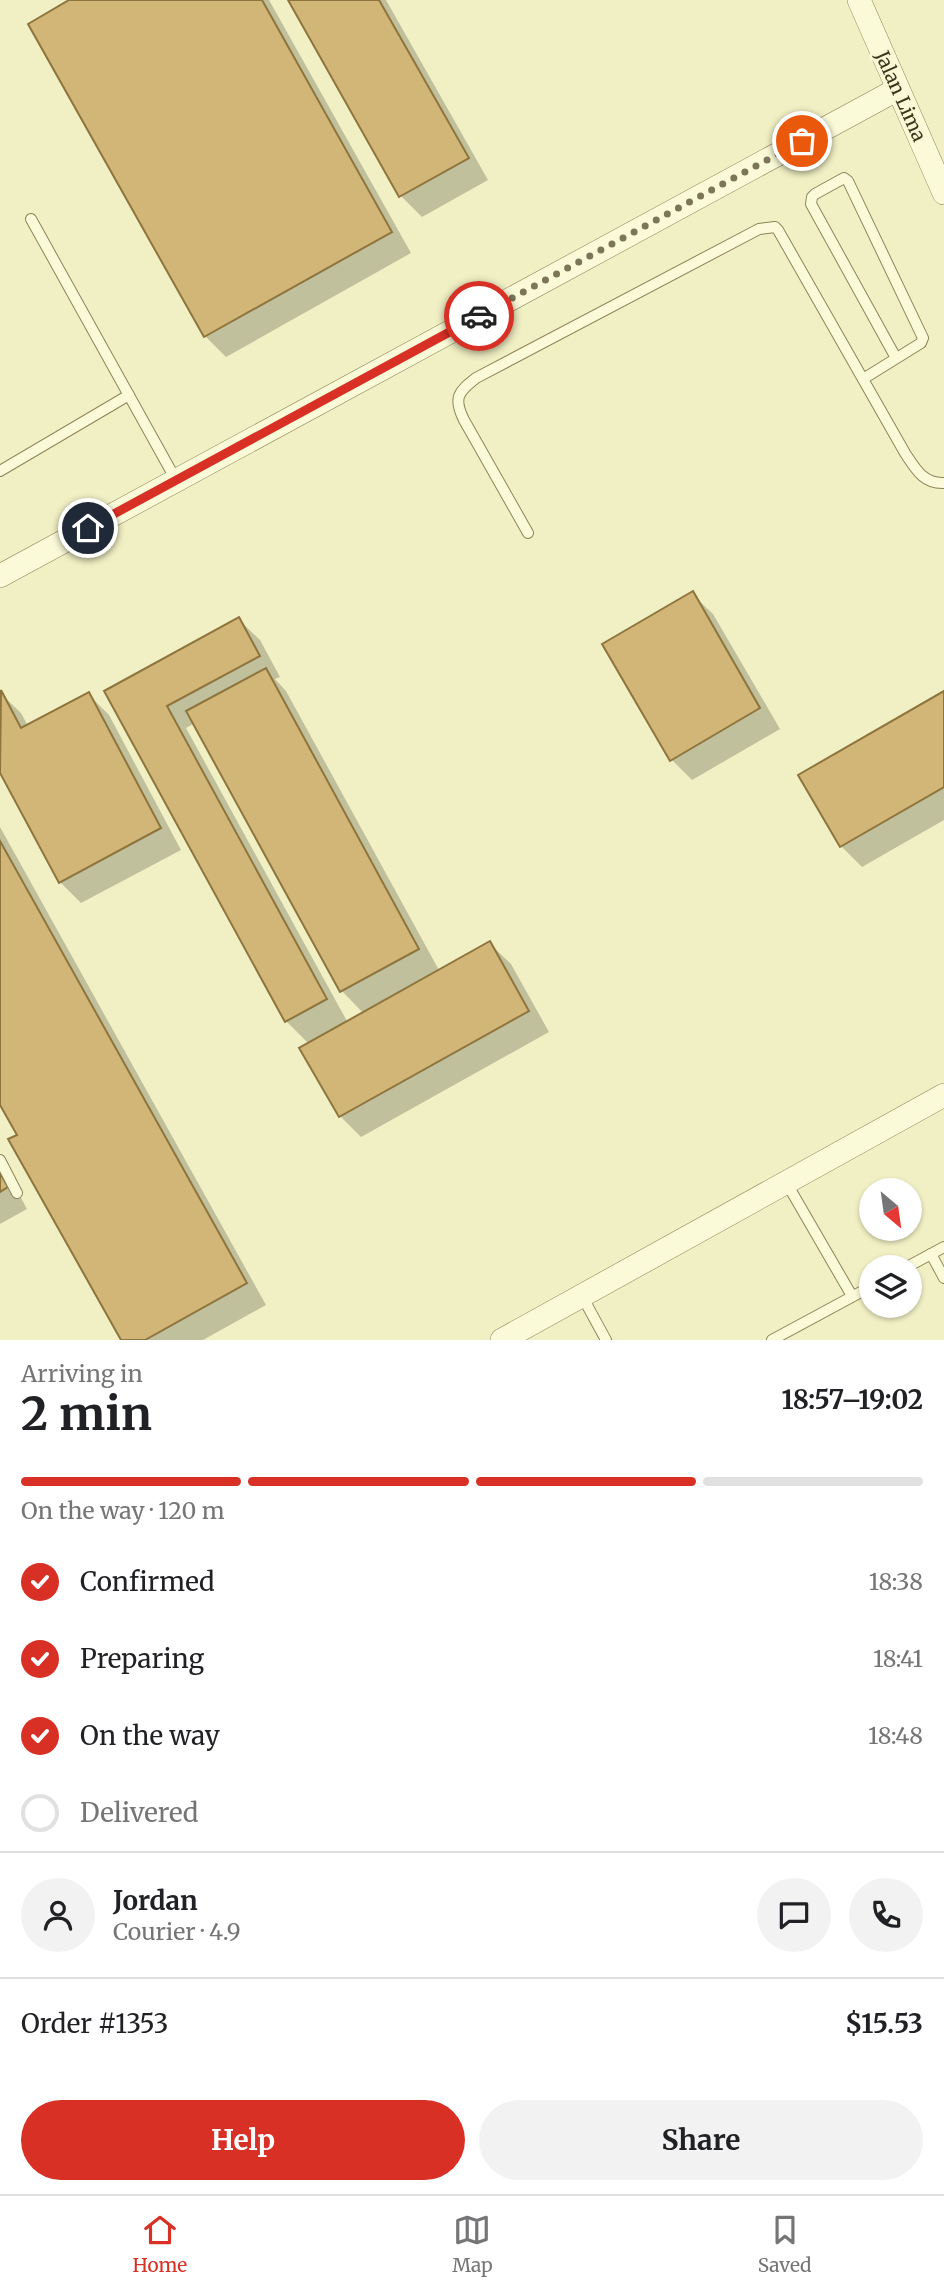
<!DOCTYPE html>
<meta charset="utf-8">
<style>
body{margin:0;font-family:Merriweather,serif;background:#f2f2f2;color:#202124;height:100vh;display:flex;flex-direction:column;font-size:26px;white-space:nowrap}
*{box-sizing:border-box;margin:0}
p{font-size:23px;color:#757577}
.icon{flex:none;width:38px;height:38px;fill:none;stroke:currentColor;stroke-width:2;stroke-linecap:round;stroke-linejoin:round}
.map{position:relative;height:1340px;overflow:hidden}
.sheet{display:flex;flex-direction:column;background:#fff;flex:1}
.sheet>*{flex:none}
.needle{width:46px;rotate:151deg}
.buttons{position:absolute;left:859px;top:1178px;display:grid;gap:14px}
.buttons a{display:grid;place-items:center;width:63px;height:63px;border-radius:50%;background:#fff;box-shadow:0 2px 5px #0004;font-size:35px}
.pin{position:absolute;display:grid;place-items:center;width:60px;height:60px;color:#fff;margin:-30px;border:4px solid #fff;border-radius:50%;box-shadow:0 2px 7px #0007}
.courier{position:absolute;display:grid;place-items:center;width:70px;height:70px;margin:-35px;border:5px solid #d93025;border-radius:50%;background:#fff;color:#222;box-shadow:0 2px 9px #0007}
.headline em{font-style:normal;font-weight:700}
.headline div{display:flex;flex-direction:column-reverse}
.headline{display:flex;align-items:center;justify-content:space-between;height:119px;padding:0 21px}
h1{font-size:46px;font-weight:700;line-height:52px}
.bar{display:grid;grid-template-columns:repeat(4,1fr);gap:10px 7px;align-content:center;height:84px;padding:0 21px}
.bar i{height:9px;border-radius:5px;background:#e0e0e0}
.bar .on{background:#d93025}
.bar p{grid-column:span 4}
.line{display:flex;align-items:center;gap:18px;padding:0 21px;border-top:2px solid #e0e0e0}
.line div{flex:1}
.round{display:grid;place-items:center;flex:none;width:74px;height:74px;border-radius:37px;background:#f2f2f2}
ol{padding:0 21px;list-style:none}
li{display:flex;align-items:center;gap:21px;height:77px}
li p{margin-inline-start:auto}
li .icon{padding:7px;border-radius:50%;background:#d93025;color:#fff;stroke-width:4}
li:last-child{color:#757577}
li i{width:38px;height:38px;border:4px solid #e0e0e0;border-radius:50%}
.action{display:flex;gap:14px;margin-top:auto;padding:14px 21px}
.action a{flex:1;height:80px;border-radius:42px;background:#d93025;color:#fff;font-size:28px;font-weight:700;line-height:80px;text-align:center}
.action a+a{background:#f2f2f2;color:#202124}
.tab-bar{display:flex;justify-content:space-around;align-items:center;height:98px;border-top:2px solid #e0e0e0;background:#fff;font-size:19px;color:#757577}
.tab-bar a{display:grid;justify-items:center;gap:4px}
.tab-bar .on{color:#d93025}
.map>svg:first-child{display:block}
.shadow{fill:#0003;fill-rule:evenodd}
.building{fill:#d2b677;stroke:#8e743d;stroke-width:2}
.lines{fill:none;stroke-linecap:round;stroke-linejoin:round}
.service-casing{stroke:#8d8459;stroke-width:12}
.minor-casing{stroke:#8d8459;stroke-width:24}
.service{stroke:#fbfad8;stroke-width:10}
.minor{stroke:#fbfad8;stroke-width:23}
.done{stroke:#7b7658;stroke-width:7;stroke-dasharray:0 12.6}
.route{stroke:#d93025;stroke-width:9}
.labels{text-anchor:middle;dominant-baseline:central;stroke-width:6;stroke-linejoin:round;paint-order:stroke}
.street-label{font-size:19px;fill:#3c351e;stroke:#f8f8d4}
</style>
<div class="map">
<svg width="944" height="1340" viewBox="0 0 944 1340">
<rect width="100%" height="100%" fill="#f1f0c4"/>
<!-- shadow -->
<g class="shadow">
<polygon points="73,0 269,0 411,253 226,357 205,336"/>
<polygon points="290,0 386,0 488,180 422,217 401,196"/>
<polygon points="692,594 713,614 780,729 692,780 671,759"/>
<path d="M239 620 260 640 280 677 275 679 286 691 440 972 490 944 511 964 549 1032 361 1137 340 1116 309 1044 286 1021 107 692ZM195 723 342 991 364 1014 348 1023 186 728Z"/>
<polygon points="0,693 21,713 28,726 88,694 109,715 181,850 81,903 60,882 0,770"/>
<polygon points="944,693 944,820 862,867 841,846"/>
<polygon points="0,827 266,1305 203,1340 123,1340 11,1140 19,1136 0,1102"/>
<polygon points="0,1159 27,1209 0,1224"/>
</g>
<!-- building -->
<g class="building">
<polygon points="69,0 262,0 392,232 204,337 28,24"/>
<polygon points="288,0 379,0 469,158 399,197"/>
<polygon points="693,591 760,708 670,761 602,644"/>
<polygon points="239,617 260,656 167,706 327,999 285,1022 104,691"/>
<polygon points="266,668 419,949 340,992 186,711"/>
<polygon points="1,690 21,728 89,692 161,828 59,883 0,773"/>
<polygon points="944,691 944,787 840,847 798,775"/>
<polygon points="0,841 247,1283 145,1340 121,1340 8,1139 17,1135 0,1105"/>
<polygon points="490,941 529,1011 339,1117 299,1048"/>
<polygon points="0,1173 8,1187 0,1192"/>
</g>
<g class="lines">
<!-- service casing -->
<g class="service-casing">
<g id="service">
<polyline points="31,219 176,480"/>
<polyline points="863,379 921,343 923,338 848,181 844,178 815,194 812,197 811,204 896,358"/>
<polyline points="0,471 129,395"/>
<path d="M528 533 464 420C453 398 458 392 476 378L759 229 775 227 778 230 905 453C915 468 923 484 944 483"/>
<polyline points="0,1160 17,1193"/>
<polyline points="786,1182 852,1296"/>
<polyline points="931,1254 944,1278"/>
<polyline points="907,1267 944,1247"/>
<polyline points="582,1296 606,1340"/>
<polyline points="772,1340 872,1286"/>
</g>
</g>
<!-- minor casing -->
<g class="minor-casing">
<g id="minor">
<polyline points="859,0 944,193"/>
<polyline points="0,576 898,89"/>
<polyline points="502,1340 944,1095"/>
</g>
</g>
<!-- service -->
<use href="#service" class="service"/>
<!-- minor -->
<use href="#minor" class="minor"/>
</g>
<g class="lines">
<!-- done -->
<polyline class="done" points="479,316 802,141"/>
<!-- route -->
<polyline class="route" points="88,528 479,316"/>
</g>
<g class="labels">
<!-- street labels -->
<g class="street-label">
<text transform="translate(901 96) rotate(66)">Jalan Lima</text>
</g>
</g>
</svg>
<div class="buttons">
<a><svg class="needle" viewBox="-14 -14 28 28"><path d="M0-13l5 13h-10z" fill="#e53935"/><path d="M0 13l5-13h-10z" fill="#757577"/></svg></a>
<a><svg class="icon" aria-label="layers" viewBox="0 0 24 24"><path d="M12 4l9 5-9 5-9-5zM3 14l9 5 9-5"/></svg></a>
</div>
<div class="pin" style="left:802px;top:141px;background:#ea580c"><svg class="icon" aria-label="bag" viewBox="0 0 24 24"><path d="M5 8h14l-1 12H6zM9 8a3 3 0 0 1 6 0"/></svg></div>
<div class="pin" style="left:88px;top:528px;background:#1f2937"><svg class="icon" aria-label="home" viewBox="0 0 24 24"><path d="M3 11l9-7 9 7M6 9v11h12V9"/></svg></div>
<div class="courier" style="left:479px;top:316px"><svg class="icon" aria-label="car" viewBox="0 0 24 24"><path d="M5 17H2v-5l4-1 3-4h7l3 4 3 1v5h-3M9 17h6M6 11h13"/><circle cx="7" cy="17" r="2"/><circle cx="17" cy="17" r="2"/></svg></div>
</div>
<section class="sheet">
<div class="headline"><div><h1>2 min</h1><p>Arriving in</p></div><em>18:57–19:02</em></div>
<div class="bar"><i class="on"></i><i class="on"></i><i class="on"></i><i></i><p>On the way · 120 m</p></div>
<ol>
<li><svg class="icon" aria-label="check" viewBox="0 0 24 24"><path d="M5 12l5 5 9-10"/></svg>Confirmed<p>18:38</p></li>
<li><svg class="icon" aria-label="check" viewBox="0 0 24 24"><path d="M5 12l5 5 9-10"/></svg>Preparing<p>18:41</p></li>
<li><svg class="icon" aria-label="check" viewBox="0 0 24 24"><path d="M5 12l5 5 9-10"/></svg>On the way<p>18:48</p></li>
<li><i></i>Delivered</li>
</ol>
<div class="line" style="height:126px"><a class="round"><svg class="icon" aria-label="person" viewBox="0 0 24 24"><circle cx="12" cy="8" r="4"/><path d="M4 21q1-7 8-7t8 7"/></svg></a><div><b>Jordan</b><p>Courier · 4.9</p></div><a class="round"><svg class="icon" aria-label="chat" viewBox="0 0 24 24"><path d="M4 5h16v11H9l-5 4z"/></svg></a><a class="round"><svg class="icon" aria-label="phone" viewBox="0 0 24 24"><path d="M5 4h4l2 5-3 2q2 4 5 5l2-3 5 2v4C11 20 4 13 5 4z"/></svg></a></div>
<div class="line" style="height:91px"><div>Order #1353</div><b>$15.53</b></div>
<div class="action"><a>Help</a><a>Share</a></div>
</section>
<nav class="tab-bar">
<a class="on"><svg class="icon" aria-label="home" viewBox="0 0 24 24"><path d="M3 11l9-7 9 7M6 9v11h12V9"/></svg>Home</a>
<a><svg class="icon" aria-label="map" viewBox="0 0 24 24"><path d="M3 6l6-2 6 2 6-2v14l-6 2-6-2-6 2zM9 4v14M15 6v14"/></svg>Map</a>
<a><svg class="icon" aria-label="saved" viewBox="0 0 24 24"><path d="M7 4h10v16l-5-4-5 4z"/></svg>Saved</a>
</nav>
